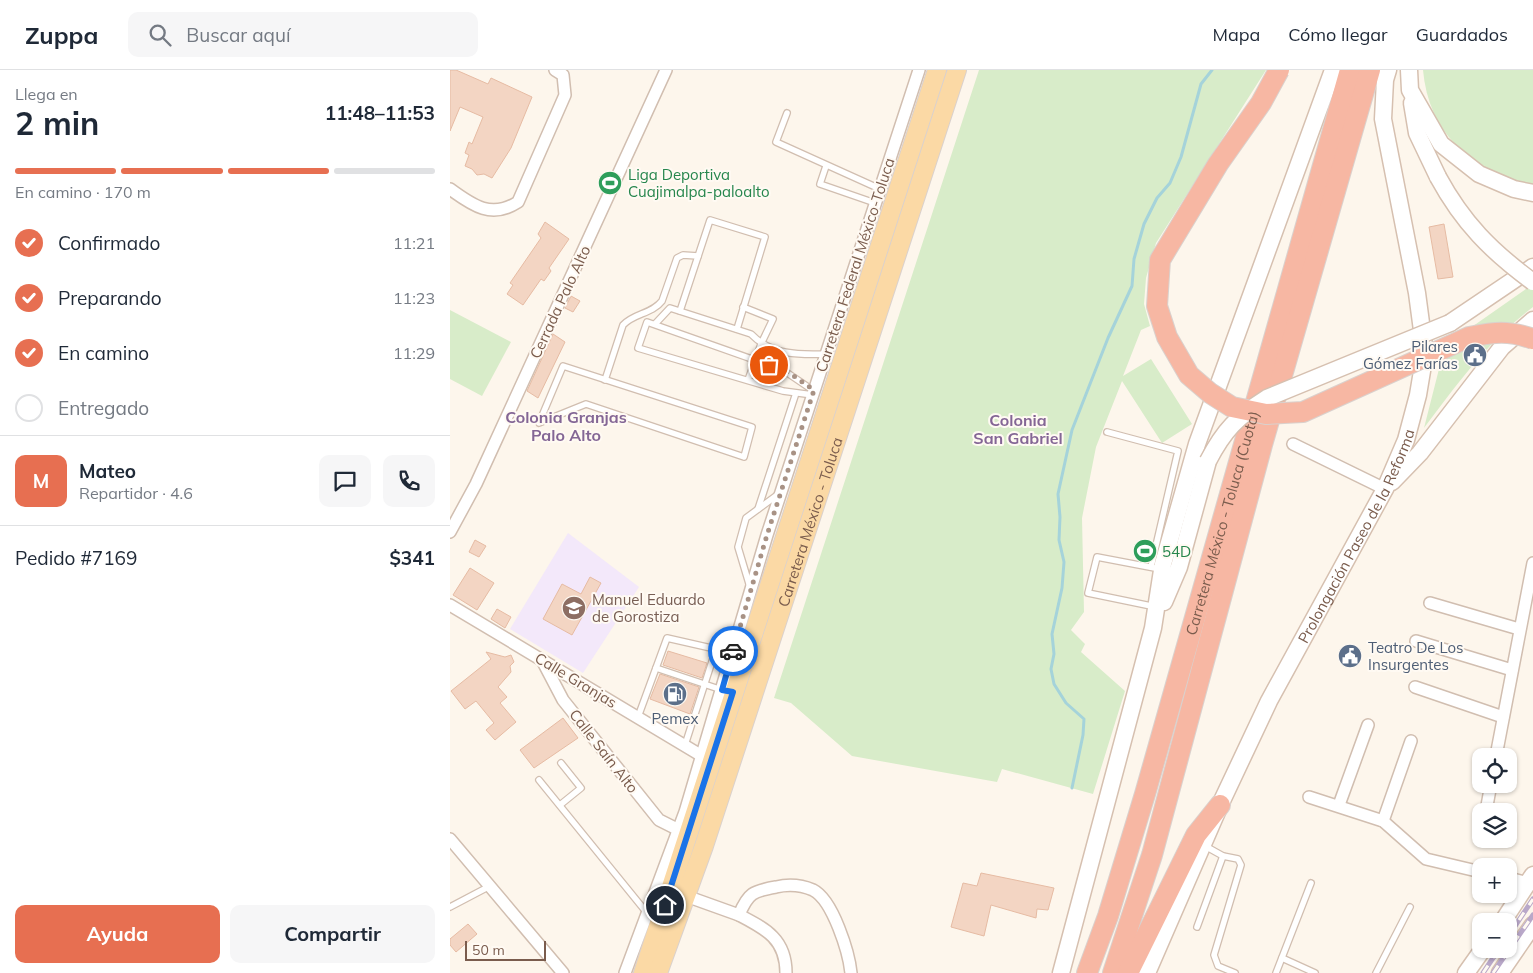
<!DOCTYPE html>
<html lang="es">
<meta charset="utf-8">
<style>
body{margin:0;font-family:Mulish,sans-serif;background:#f6f6f7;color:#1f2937;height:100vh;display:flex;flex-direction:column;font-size:19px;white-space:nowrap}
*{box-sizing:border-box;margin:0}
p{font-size:16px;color:#747a83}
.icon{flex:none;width:28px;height:28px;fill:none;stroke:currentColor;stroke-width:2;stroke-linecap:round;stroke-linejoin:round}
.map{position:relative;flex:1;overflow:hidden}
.drawer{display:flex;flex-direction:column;background:#fff;width:450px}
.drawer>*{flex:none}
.buttons{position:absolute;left:1022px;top:678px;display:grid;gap:10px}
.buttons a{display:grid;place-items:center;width:45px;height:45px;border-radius:10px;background:#fff;box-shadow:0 1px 4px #0004;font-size:25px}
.scale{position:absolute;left:15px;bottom:12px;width:81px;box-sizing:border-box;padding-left:5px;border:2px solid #7a5c4d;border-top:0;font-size:14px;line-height:18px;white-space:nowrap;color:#7a5c4d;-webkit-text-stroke:4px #fffaf3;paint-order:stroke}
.pin{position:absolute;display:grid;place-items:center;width:42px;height:42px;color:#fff;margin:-21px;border:2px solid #fff;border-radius:50%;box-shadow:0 1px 5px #0007}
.courier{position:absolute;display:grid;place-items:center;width:50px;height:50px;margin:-25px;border:4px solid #1a73e8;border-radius:50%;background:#fff;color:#222;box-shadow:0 1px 6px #0007}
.head em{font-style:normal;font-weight:700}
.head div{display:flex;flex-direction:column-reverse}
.head{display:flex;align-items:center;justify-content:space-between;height:85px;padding:0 15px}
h1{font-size:32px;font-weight:700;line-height:38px}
.bar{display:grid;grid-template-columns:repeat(4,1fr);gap:8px 5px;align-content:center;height:60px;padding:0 15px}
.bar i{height:6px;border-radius:4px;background:#e0e1e3}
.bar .active{background:#e76f51}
.bar p{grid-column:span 4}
.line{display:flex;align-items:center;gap:12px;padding:0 15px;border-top:1px solid #e0e1e3}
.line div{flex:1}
.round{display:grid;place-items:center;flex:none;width:52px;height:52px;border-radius:10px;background:#f6f6f7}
ol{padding:0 15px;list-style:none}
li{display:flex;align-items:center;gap:15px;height:55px}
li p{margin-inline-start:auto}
li .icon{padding:5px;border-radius:50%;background:#e76f51;color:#fff;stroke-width:4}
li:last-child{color:#747a83}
li i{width:28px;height:28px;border:2px solid #e0e1e3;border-radius:50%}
.primary-button{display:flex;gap:10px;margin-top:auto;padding:10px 15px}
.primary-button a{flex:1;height:58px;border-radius:10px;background:#e76f51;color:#fff;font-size:20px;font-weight:700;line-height:58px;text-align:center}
.primary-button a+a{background:#f6f6f7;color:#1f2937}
header{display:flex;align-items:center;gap:30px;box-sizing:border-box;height:70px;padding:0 25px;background:#fff;border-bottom:1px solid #e0e1e3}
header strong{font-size:24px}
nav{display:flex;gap:28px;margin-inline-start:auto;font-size:18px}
.search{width:350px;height:45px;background:#f6f6f7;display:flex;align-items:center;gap:12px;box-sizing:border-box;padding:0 18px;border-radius:10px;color:#747a83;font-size:19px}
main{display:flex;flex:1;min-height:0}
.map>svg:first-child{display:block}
.education{fill:#f3e8fa}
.green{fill:#d8ecc9}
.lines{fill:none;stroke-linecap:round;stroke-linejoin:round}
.stream{stroke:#a5d3da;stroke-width:3}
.building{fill:#f3d5c3;stroke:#e6bba3}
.lane-casing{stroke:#d1beb0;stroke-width:8}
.street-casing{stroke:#d1beb0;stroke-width:14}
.secondary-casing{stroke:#d6c0b0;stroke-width:19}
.primary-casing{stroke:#dad1cd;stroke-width:20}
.highway-casing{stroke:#dad1cd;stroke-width:22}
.lane{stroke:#fff;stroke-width:5.5}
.street{stroke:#fff;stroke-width:11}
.secondary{stroke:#fff;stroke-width:16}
.primary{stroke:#fbd9a5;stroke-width:18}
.highway{stroke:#f7b7a3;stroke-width:20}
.rail-casing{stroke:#b9a8c9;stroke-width:5}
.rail{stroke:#fffaf3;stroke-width:3;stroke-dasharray:9;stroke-linecap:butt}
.secondary-bridge-casing{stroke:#d6c0b0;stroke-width:19;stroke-linecap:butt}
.highway-bridge-casing{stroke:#dad1cd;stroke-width:22;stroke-linecap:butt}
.secondary-bridge{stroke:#fff;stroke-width:16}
.highway-bridge{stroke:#f7b7a3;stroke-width:20}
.done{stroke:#a89285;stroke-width:5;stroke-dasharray:0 9}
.route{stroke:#1a73e8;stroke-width:6}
.labels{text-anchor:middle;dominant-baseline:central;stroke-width:4;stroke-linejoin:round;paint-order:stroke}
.leisure-label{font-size:15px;fill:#27864d;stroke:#fffaf3;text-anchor:start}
.street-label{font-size:15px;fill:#7a5c4d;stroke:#fffaf3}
.service-label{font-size:15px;fill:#4e5e75;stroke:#fffaf3;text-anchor:end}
.education-label{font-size:15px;fill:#785e54;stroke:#fffaf3;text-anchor:start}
.neighbourhood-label{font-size:16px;font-weight:bold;fill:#846695;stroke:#fffaf3}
</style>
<header>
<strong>Zuppa</strong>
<div class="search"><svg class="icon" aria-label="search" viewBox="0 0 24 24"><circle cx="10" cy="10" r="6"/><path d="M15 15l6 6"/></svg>Buscar aquí</div>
<nav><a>Mapa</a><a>Cómo llegar</a><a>Guardados</a></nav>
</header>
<main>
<section class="drawer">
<div class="head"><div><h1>2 min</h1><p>Llega en</p></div><em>11:48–11:53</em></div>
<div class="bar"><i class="active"></i><i class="active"></i><i class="active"></i><i></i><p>En camino · 170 m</p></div>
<ol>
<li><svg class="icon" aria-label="check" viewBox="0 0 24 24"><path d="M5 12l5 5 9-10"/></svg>Confirmado<p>11:21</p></li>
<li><svg class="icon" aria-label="check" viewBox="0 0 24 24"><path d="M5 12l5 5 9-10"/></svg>Preparando<p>11:23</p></li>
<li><svg class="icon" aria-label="check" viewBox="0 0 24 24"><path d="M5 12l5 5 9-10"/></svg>En camino<p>11:29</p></li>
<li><i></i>Entregado</li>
</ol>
<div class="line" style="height:90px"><b class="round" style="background:#e76f51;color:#fff">M</b><div><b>Mateo</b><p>Repartidor · 4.6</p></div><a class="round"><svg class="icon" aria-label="chat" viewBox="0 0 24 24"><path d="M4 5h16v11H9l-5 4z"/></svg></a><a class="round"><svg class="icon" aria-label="phone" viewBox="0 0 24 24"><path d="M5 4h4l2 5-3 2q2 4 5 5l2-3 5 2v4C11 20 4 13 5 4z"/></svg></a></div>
<div class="line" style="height:65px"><div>Pedido #7169</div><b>$341</b></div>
<div class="primary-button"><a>Ayuda</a><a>Compartir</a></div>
</section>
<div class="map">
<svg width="1083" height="903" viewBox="0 0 1083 903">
<rect width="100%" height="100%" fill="#fdf6ec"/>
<!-- education -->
<polygon class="education" points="118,463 189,517 133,603 60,559"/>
<!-- green -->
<g class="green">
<polygon points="529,0 816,0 706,173 696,208 694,234 700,256 691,260 673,306 701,289 742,354 712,373 672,311 646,377 632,448 634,542 621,560 635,574 631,582 675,621 643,724 552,699 547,712 402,686 341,633 324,628"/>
<path d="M973 0H1083V116C1022 99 979 66 973 0Z"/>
<path d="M1083 214V237C1039 270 1007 314 974 358L989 299 1016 261Z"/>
<polygon points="0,240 61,272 32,326 0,309"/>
</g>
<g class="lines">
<!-- stream -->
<polyline class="stream" points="622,718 633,665 634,649 616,633 604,614 601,599 604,584 602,564 612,518 614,492 609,470 610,447 608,424 622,360 658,268 682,216 684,189 694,154 707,128 720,113 731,87 751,14 762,0"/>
</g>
<!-- building -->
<g class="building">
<polygon points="0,0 6,0 38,14 41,8 82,27 61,78 42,108 34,104 27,105 22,99 15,96 19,85 15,83 19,72 22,74 33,47 10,37 0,61"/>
<polygon points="95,152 119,169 99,198 101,201 94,211 91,209 73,235 57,224 63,215 60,213 91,168 88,164"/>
<polygon points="994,154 1003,207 988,209 979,157"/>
<polygon points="121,226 130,231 123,242 115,238"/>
<polygon points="103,264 115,272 88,328 77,321"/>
<polygon points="1030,277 1035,281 1022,296 1015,290 1026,278"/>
<polygon points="25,470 36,476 29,487 19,482"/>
<polygon points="20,498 44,513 27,540 3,525"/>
<polygon points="140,507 151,513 122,565 93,549 112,514 131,524"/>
<polygon points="47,539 61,547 55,558 41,549"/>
<polygon points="218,581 257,593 252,608 213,595"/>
<polygon points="36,582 55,587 61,585 64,592 60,596 61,602 48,617 57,627 50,633 66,652 45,670 36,660 44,653 26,631 15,639 1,621 41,589"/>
<polygon points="210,604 249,617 240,644 200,629"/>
<polygon points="113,648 128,668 84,698 70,680"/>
<polygon points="531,803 604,818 598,840 587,839 586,848 541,835 534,866 501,857 513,813 527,816"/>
<polygon points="18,854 27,864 6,882 0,875 0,869"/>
</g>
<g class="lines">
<!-- lane casing -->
<g class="lane-casing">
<g id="lane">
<polyline points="337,43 326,72 430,119"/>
<polyline points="376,96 370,114 425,133"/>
<polyline points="293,237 323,249 311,274 298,310"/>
<polyline points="230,241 260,150 315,167 287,259"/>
<path d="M205 254 220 238 301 264C321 285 349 285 376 284"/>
<polygon points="113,296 302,357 294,387 136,334 89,353"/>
<path d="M155 310 173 255C184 243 202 244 212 231L227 188 233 185 248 186"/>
<polyline points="363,325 333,321 188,278 197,252 333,300 364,321"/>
<polyline points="657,362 728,381 701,497"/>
<polyline points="308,439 346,323"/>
<polyline points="300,517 288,477 296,448 330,423"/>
<polyline points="706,537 638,523 647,487 710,499"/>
<polyline points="206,598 272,620"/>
<polyline points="188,647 217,568 283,583"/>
<polyline points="235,675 266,579"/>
<polyline points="89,710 197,843"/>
<polyline points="110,735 131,718 111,693"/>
<polyline points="755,776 773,786 788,789 791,795 764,885 768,896 785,903"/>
<polyline points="0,837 40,816"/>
<polyline points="747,857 773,786"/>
<polyline points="832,888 865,903"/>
<polyline points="826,903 861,813"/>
<polyline points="926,903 960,837"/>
</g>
</g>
<!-- street casing -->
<g class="street-casing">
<g id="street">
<path d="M0 119C23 136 42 149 68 132L115 25 113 5 105 0"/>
<polyline points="843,374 935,419"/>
<polyline points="0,462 26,414 216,0"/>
<polyline points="980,533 1069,559"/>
<polyline points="0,535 252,686"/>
<polyline points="966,571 1062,600"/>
<polyline points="92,590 113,630 209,750 229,760"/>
<polyline points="965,617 1053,647"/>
<polyline points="1046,686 1083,493"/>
<polyline points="859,727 933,751 976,789 1031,802"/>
<polyline points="889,735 918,655"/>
<polyline points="1036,741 1041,714"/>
<polyline points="933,751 961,671"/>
<polyline points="0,769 113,903"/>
<polyline points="1059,808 1078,813"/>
<polyline points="236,826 289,845"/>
<polyline points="175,903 235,742 317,465 469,0"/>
<path d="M336 903C336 869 316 859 289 845 298 823 303 821 326 817 339 814 351 815 363 820 383 830 399 883 401 903"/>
</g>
</g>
<!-- secondary casing -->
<g class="secondary-casing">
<g id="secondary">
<polyline points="959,0 960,20 991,74 1029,104 1064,119 1083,123"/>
<polyline points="962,33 967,63 988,107"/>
<polyline points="1000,253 1083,197"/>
<polyline points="942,412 970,383 1052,277 1083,250"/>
<polyline points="714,532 729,497 758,391"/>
<polyline points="1053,851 1083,805"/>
<polyline points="611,903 703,558 713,494 747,374 883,0"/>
<path id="s1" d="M697 903 770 735 819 631 935 419 956 370 968 325 975 283 967 223 933 49 935 10 938 0"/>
<polyline points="1016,903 1033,879"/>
<polyline points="1050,903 1083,855"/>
</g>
</g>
<!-- primary casing -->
<g class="primary-casing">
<g id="primary">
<polyline points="193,903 487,0"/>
<path id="s2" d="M208 903 254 776 507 0"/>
</g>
</g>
<!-- highway casing -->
<g class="highway-casing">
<g id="highway">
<path id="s3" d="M637 903 658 846 695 724 900 0"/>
<polyline points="663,903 702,785 812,375 920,0"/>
<polyline points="678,903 746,765 770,735"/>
</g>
</g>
<!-- lane -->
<use href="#lane" class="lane"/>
<!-- street -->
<use href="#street" class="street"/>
<!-- secondary -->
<use href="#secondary" class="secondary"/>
<!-- primary -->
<use href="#primary" class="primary"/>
<!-- highway -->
<use href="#highway" class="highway"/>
<!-- rail casing -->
<g class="rail-casing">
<g id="rail">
<polyline points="1059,865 1083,829"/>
<polyline points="1033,903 1049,879"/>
<polyline points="1043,903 1083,845"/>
</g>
</g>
<!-- rail -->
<use href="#rail" class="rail"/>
<!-- secondary-bridge casing -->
<g class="secondary-bridge-casing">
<g id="secondary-bridge">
<path d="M988 107C1013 153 1041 181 1083 212"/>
<path d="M758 391C774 360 787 347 817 328L1000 253"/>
</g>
</g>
<!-- highway-bridge casing -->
<g class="highway-bridge-casing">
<path id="highway-bridge" d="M829 0 811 33 768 94 710 190 707 236 717 267 739 305 760 323 782 337 816 344 853 342 1019 267C1045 262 1058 260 1083 269"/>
</g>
<!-- secondary-bridge -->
<use href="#secondary-bridge" class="secondary-bridge"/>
<!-- highway-bridge -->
<use href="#highway-bridge" class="highway-bridge"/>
</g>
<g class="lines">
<!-- done -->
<polyline class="done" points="283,581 317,465 364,320 338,302 319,295"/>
<!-- route -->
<polyline class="route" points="215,835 283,622 272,620 283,581"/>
</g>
<!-- icons -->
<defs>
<g id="stadium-disc" transform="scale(1.25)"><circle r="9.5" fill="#2e9e5b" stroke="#fffaf3"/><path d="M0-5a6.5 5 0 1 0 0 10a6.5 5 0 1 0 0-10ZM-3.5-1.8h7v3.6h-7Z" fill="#fff"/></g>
<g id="civic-disc" transform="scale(1.25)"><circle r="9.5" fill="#5c6f8a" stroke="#fffaf3"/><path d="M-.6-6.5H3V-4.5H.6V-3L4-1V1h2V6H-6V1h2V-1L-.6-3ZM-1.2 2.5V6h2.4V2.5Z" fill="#fff"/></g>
<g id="school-disc" transform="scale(1.25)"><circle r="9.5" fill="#8d6e63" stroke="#fffaf3"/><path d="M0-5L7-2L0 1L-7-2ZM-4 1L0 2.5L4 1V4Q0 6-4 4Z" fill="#fff"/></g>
<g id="fuel-disc" transform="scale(1.25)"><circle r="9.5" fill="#5c6f8a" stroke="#fffaf3"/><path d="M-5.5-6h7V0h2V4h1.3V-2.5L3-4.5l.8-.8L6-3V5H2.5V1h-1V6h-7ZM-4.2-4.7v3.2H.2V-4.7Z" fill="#fff"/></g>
</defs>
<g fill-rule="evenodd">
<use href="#stadium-disc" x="160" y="113"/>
<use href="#civic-disc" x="1025" y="285"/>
<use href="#stadium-disc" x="695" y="481"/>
<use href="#school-disc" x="124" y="538"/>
<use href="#civic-disc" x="900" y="586"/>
<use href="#fuel-disc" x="225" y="624"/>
</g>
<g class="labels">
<!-- leisure labels -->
<g class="leisure-label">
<text x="178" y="104">Liga Deportiva<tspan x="178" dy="17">Cuajimalpa-paloalto</tspan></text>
<text x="712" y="481">54D</text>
</g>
<!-- street labels -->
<g class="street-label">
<text transform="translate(405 195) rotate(-72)">Carretera Federal México-Toluca</text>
<text transform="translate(110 232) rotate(-65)">Cerrada Palo Alto</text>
<text stroke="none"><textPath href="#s2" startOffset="476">Carretera México - Toluca</textPath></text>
<text stroke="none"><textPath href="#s3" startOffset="470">Carretera México - Toluca (Cuota)</textPath></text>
<text stroke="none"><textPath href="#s1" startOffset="485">Prolongación Paseo de la Reforma</textPath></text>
<text transform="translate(126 610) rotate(31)">Calle Granjas</text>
<text transform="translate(154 681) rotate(52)">Calle Saín Alto</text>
</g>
<!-- service labels -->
<g class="service-label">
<text x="1008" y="276">Pilares<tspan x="1008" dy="17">Gómez Farías</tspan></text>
<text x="918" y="577" text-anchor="start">Teatro De Los<tspan x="918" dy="17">Insurgentes</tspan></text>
<text x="225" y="648" text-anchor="middle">Pemex</text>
</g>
<!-- education labels -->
<g class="education-label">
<text x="142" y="529">Manuel Eduardo<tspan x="142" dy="17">de Gorostiza</tspan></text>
</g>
<!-- neighbourhood labels -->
<g class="neighbourhood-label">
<text x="116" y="347">Colonia Granjas<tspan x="116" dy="18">Palo Alto</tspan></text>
<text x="568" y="350">Colonia<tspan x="568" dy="18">San Gabriel</tspan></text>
</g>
</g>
</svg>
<div class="buttons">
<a><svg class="icon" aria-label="locate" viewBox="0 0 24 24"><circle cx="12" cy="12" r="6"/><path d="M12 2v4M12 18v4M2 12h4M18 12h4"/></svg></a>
<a><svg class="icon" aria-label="layers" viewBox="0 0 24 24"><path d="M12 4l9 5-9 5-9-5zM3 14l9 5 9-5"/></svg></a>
<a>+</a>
<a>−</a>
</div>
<div class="scale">50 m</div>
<div class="pin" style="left:319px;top:295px;background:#ea580c"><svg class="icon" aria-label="bag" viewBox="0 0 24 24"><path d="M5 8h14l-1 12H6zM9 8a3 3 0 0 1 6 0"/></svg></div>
<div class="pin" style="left:215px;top:835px;background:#1f2937"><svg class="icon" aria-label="home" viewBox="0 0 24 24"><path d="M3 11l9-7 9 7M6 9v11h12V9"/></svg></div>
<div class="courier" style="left:283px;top:581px"><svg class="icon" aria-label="car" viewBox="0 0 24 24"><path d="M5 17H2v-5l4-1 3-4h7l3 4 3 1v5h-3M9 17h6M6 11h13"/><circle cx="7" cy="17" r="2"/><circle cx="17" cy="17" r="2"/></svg></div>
</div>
</main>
